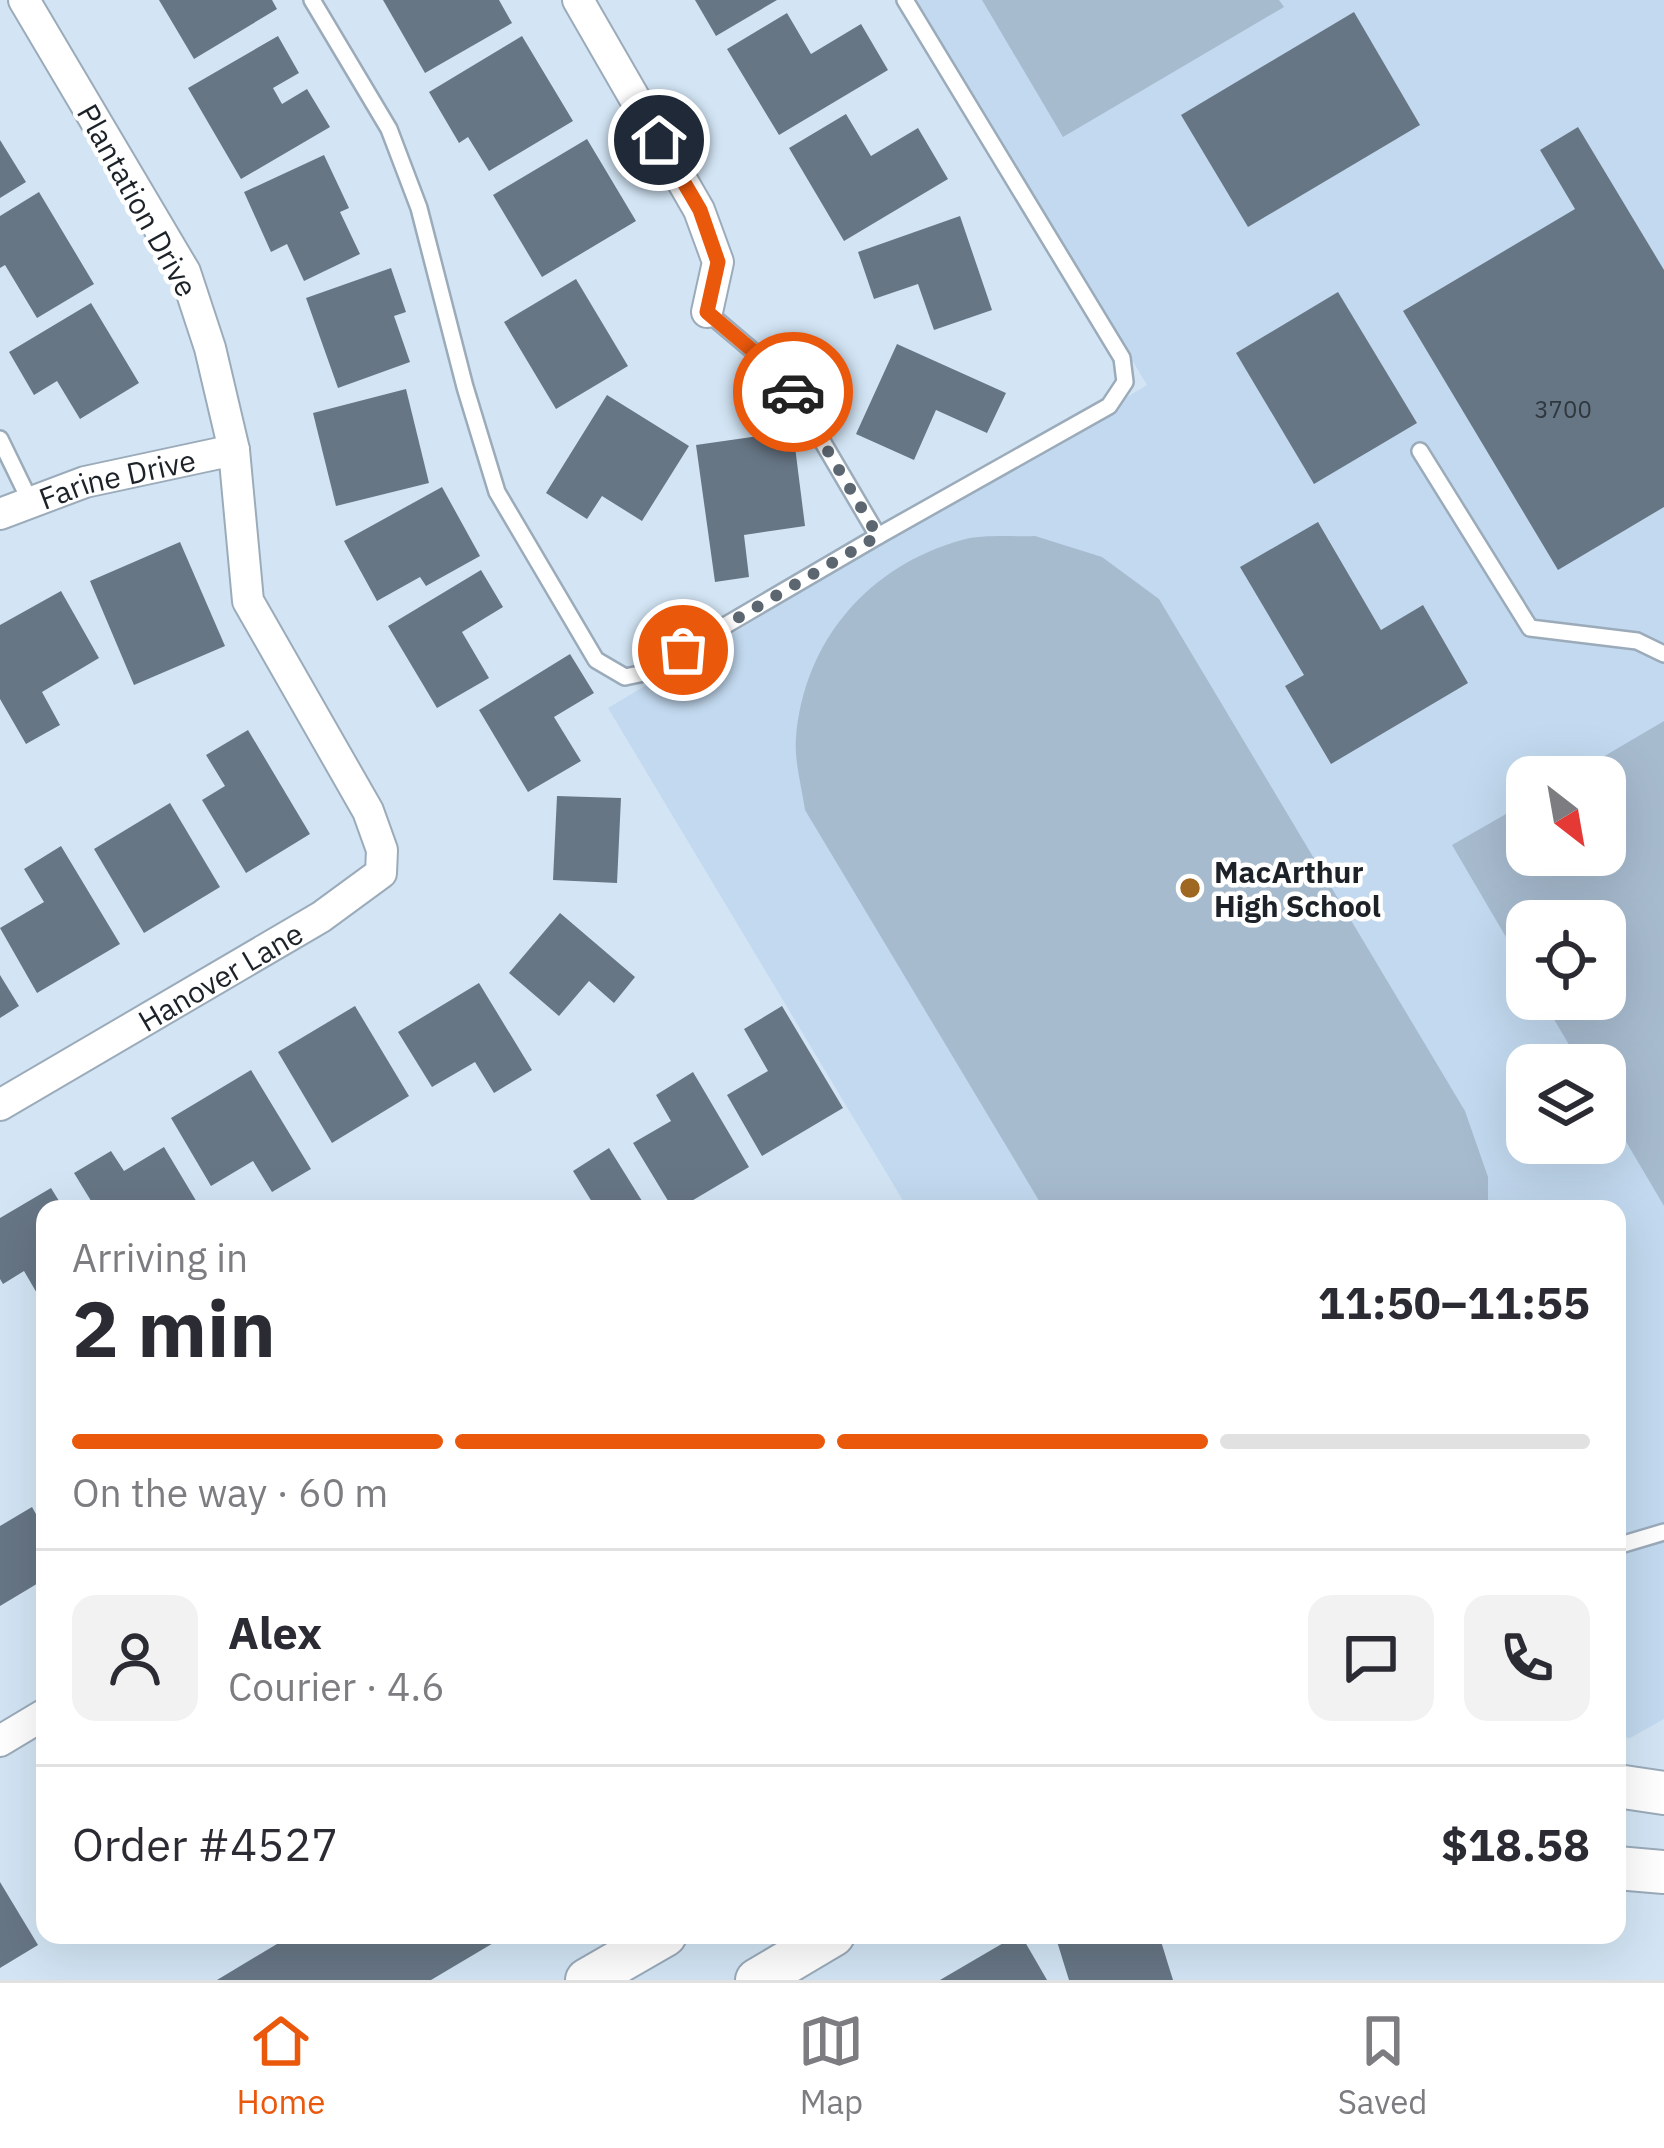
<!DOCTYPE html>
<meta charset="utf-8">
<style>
body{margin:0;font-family:"IBM Plex Sans",sans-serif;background:#f2f2f3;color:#2b2b33;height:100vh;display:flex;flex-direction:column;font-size:45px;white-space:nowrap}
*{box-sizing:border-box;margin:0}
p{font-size:39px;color:#7c7c81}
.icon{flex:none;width:66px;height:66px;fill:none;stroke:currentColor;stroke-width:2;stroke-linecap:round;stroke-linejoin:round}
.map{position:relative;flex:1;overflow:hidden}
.details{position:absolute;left:36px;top:1200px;width:1590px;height:744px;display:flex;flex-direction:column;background:#fff;border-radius:24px;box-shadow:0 12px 48px #0002}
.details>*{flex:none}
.needle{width:78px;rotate:149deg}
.fabs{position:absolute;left:1506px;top:756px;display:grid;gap:24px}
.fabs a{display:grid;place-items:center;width:120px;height:120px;border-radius:24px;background:#fff;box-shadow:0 12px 48px #0002;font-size:60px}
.pin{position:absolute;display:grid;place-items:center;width:102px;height:102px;color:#fff;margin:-51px;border:6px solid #fff;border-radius:50%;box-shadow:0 3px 12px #0007}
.courier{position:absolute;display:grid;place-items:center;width:120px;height:120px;margin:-60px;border:9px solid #ea580c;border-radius:50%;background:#fff;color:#222;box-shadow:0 3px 15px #0007}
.headline em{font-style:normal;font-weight:800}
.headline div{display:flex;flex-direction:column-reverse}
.headline{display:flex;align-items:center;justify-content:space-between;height:204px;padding:0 36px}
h1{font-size:78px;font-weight:800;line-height:90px}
.bar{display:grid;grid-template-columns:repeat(4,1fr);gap:18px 12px;align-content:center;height:144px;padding:0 36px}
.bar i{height:15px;border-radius:9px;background:#e1e1e2}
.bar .selected{background:#ea580c}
.bar p{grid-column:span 4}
.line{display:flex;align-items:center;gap:30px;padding:0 36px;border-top:3px solid #e1e1e2}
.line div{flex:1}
.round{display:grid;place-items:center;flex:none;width:126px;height:126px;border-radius:24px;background:#f2f2f3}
.tab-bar{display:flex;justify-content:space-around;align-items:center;height:168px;border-top:3px solid #e1e1e2;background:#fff;font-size:33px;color:#7c7c81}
.tab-bar a{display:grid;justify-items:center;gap:6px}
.tab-bar .selected{color:#ea580c}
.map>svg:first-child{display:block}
.built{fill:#c2d9ef;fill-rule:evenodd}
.green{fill:#a7bbcf}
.building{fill:#677685}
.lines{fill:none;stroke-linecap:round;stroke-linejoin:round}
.service-casing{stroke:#9babba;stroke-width:20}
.minor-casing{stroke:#9babba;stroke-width:34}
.secondary-casing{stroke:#9babba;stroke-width:46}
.service{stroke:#fff;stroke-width:15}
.minor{stroke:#fff;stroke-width:30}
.secondary{stroke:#fff;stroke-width:42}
.done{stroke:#5c6670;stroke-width:12;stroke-dasharray:0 21.6}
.route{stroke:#ea580c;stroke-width:15}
.poi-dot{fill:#9e6722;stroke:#fff;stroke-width:4.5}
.labels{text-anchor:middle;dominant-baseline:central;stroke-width:9;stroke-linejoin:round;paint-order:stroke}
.number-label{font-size:24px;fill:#2f373f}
.street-label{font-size:30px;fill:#1c2228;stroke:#fff}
.poi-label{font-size:30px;font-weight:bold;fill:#1c2228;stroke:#fff;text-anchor:start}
</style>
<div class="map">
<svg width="1664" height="1980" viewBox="0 0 1664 1980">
<rect width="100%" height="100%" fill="#d3e5f5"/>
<!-- built -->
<path class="built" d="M915 0H1664V1719L1630 1738 1617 1737V1209H908L608 708 1147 385ZM1527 777H1605V855H1527ZM1527 921H1605V999H1527ZM1527 1065H1605V1143H1527Z"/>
<!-- green -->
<g class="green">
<polygon points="982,0 1279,0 1284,7 1063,137"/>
<path d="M1035 536 1102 557 1159 599 1465 1111 1488 1177V1209H1044L805 810C802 788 794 760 796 738 804 641 868 566 962 540 984 534 1012 537 1035 536Z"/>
<polygon points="1664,721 1664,1206 1605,1106 1605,1065 1581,1065 1542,999 1605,999 1605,921 1527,921 1527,973 1452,845 1527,802 1527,855 1605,855 1605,777 1569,777"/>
</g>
<!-- building -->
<g class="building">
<polygon points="159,0 272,0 277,9 194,59"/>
<polygon points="383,0 499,0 512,23 425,73"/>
<polygon points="695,0 777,0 716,36"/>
<polygon points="1354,12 1420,125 1248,227 1181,115"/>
<polygon points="787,13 811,54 861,24 888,70 779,135 727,49"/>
<polygon points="278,36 299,73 273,88 282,104 307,89 330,127 241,179 188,88"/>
<polygon points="522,36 573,121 489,171 468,137 459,143 429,92"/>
<polygon points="846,114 871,156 918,128 948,179 844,241 789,148"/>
<polygon points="1578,127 1664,270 1664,507 1558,570 1403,311 1575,209 1540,150"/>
<polygon points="587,139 636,221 542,277 493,195"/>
<polygon points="0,140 26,182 0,198"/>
<polygon points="324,155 349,208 340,212 360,254 304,281 287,244 271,252 244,192"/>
<polygon points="39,192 94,284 37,318 5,265 0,268 0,216"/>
<polygon points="960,216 992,310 934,330 918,284 874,299 858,252"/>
<polygon points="391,268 406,312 394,316 410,362 338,388 306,298"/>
<polygon points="576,279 628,366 556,409 504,322"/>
<polygon points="1338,292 1417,423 1314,484 1236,353"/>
<polygon points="91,303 139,383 80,419 57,381 34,395 9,352"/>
<polygon points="897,344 1006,393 987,433 936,410 914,460 856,434"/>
<polygon points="406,389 429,483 336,506 313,413"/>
<polygon points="607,395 689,446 642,521 602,496 587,519 546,493"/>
<polygon points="793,431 805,526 744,535 749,577 715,582 696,445"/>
<polygon points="442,487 480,556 426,586 420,577 377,601 344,541"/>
<polygon points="1318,522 1381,630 1423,605 1468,683 1331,764 1285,686 1304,675 1240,567"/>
<polygon points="180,542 225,646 134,685 90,581"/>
<polygon points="481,570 503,607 462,632 489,678 437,708 388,626"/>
<polygon points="61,591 99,658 42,692 60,725 26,744 0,699 0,625"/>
<polygon points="570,654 594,693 554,717 581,761 528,792 479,710"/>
<polygon points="248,730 310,834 246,873 202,800 225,786 206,755"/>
<polygon points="557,796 621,798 617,883 553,880"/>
<polygon points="170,803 220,887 144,933 94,849"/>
<polygon points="61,846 120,944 37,993 0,928 44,902 24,869"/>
<polygon points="560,913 635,977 614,1003 589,981 559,1016 509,973"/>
<polygon points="0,975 19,1006 0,1018"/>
<polygon points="479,983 532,1070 494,1093 475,1062 432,1087 398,1032"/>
<polygon points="355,1006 409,1096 332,1143 278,1052"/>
<polygon points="782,1006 843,1108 762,1156 727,1095 768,1071 744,1029"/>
<polygon points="251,1070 311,1169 272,1192 253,1161 211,1186 171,1118"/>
<polygon points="693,1072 749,1167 678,1209 673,1209 633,1143 671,1121 656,1095"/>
<polygon points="164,1147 201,1209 96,1209 74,1173 111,1151 124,1171"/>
<polygon points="609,1148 647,1209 581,1209 592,1202 573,1171"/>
<polygon points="51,1188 64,1209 45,1209 45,1291 38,1295 24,1271 3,1284 0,1279 0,1218"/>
<polygon points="32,1507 45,1530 45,1579 0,1606 0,1526"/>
<polygon points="0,1882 38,1945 0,1968"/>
<polygon points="292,1935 491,1935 495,1942 431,1980 217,1980"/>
<polygon points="1017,1935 1021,1935 1047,1980 940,1980"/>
<polygon points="1055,1935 1159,1935 1173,1980 1069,1980"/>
</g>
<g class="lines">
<!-- service casing -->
<g class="service-casing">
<g id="service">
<polyline points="312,0 389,129 419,208 465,387 497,492 596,660 625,677 644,673 878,536 1109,406 1125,382 1122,358 905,0"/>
<polyline points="707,312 785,378 878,536"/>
<polyline points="0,439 31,503"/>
<polyline points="1420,451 1530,628 1637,641 1664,654"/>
<polyline points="1617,1546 1664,1532"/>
</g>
</g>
<!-- minor casing -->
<g class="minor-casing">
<g id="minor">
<polyline points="578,0 699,210 718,262 707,312"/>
<path id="s1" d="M0 514 85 482 234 450"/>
<path id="s2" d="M0 1105 321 917 381 873 382 850 368 811 248 601 234 450 210 348 185 272 24 0"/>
<polyline points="0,1741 45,1714"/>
</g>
</g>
<!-- secondary casing -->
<g class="secondary-casing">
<g id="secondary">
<polyline points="1617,1786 1664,1793"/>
<polyline points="1617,1868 1664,1872"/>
<polyline points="587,1980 665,1935"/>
<polyline points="757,1980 833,1935"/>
</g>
</g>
<!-- service -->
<use href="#service" class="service"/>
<!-- minor -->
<use href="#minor" class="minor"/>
<!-- secondary -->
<use href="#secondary" class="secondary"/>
</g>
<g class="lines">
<!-- done -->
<polyline class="done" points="683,650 878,536 793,392"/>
<!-- route -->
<polyline class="route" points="659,140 700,210 718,262 707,312 785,378 793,392"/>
</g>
<!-- markers -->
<circle class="poi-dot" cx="1190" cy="888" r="12"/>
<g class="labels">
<!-- number labels -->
<g class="number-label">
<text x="1563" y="409">3700</text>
</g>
<!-- street labels -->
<g class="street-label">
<text transform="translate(138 200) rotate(61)">Plantation Drive</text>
<text stroke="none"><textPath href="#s1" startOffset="123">Farine Drive</textPath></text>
<text stroke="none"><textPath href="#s2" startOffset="255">Hanover Lane</textPath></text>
</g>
<!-- poi labels -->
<g class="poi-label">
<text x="1214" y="871">MacArthur<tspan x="1214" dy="34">High School</tspan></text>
</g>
</g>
</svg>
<div class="fabs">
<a><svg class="needle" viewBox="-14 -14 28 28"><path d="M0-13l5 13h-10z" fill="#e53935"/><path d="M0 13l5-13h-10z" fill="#7c7c81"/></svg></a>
<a><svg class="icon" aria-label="locate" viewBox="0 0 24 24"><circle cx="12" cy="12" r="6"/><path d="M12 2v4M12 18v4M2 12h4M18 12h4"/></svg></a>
<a><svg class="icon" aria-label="layers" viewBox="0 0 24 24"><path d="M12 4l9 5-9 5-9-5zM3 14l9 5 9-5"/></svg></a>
</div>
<div class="pin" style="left:683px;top:650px;background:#ea580c"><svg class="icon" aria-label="bag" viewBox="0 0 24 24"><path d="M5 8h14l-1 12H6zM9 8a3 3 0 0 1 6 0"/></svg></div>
<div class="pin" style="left:659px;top:140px;background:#1f2937"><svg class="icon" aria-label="home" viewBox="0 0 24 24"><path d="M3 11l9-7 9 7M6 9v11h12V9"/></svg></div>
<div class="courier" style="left:793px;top:392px"><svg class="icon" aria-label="car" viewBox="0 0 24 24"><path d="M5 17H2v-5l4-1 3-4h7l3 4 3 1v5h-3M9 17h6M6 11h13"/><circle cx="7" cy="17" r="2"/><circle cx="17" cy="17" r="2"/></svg></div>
<section class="details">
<div class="headline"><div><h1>2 min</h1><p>Arriving in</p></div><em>11:50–11:55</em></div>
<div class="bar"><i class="selected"></i><i class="selected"></i><i class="selected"></i><i></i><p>On the way · 60 m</p></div>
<div class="line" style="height:216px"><a class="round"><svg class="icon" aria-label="person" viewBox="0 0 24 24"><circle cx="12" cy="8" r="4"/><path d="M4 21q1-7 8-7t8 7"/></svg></a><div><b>Alex</b><p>Courier · 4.6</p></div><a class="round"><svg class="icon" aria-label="chat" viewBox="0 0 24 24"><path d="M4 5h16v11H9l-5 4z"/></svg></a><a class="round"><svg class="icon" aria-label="phone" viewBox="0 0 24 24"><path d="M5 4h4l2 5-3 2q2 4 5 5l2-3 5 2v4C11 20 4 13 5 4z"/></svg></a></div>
<div class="line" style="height:156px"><div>Order #4527</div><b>$18.58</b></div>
</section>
</div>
<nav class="tab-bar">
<a class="selected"><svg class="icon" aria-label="home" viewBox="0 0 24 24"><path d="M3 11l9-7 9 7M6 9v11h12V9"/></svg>Home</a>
<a><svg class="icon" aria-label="map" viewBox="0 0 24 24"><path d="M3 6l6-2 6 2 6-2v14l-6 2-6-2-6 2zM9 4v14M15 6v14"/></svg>Map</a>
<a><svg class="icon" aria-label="saved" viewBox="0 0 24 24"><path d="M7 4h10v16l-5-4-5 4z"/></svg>Saved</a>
</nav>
